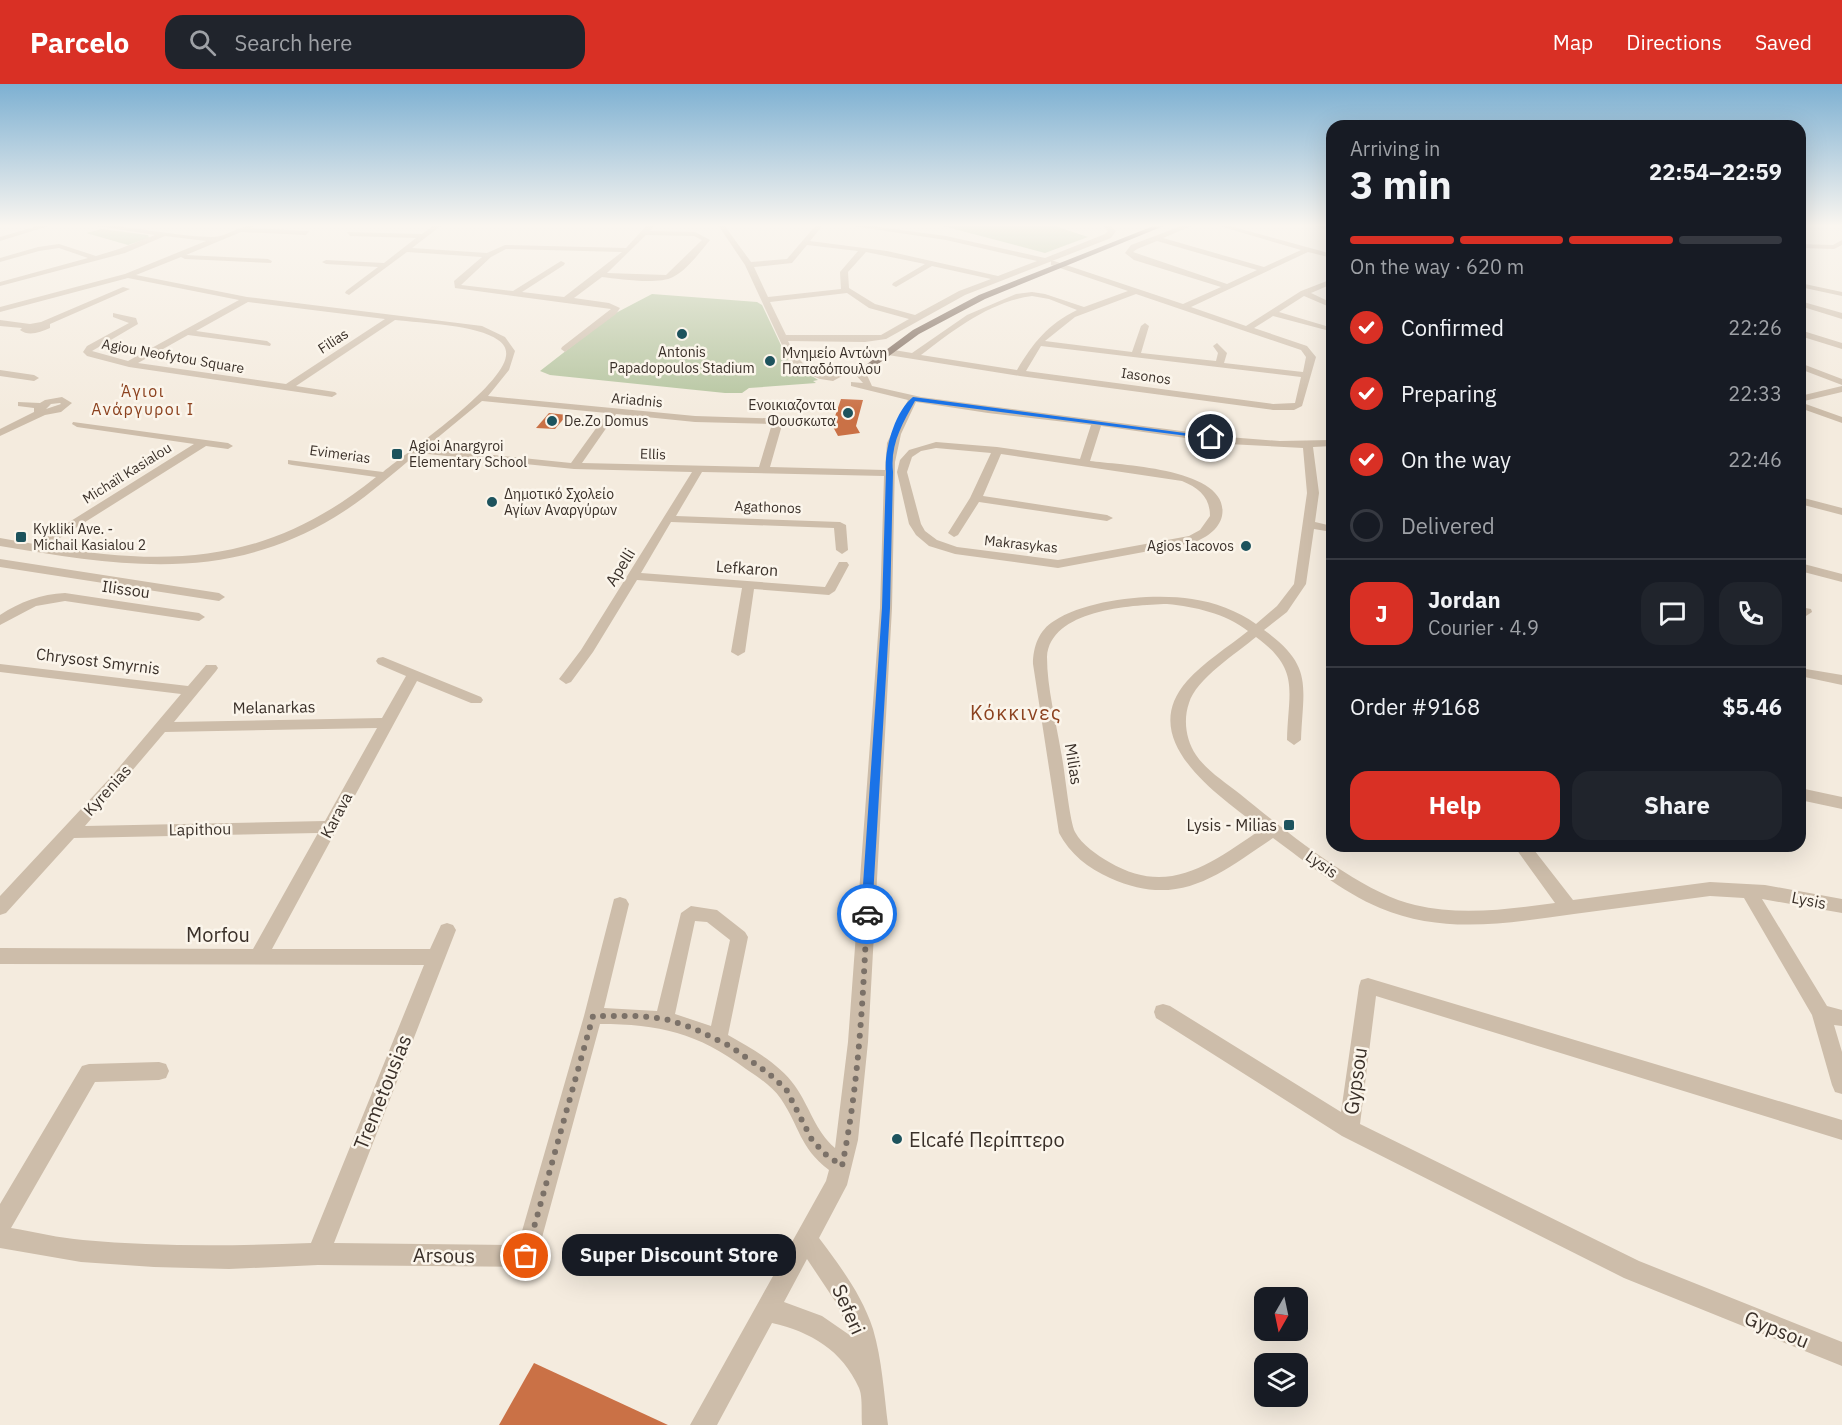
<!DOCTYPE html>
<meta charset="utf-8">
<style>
body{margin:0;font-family:"IBM Plex Sans",sans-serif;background:#20242c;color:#f1f3f6;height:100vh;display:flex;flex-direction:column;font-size:22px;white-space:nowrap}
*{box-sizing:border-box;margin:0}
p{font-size:20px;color:#9ea1a6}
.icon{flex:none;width:33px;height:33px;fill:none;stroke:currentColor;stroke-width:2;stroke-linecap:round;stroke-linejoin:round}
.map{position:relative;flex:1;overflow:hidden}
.sheet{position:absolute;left:1326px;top:36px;width:480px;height:732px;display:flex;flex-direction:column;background:#171b24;border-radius:18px;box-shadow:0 6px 24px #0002}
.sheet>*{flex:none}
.needle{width:39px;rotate:189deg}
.tools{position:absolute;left:1254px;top:1203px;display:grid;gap:12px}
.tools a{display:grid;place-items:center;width:54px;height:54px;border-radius:12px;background:#171b24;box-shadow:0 6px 24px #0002;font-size:30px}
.pin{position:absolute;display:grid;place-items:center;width:51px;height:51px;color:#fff;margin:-26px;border:3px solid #fff;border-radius:50%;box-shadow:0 2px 6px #0007}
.courier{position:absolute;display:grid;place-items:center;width:60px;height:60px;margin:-30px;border:4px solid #1a73e8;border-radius:50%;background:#fff;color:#222;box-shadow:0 2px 8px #0007}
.bubble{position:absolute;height:42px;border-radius:18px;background:#171b24;box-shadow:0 6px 24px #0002;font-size:20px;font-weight:700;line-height:42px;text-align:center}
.head em{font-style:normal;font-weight:700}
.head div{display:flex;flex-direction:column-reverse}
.head{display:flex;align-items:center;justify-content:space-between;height:102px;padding:0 24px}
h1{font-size:39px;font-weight:700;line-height:45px}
.bar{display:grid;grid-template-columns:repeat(4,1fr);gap:9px 6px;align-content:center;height:72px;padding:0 24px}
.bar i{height:8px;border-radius:4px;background:#363941}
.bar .selected{background:#d93025}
.bar p{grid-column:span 4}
.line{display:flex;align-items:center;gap:15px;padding:0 24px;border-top:2px solid #363941}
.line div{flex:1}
.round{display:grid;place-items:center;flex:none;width:63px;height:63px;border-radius:18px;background:#20242c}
ol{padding:0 24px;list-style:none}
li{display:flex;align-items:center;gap:18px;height:66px}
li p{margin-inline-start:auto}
li .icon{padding:6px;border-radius:50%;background:#d93025;color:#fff;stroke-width:4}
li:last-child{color:#9ea1a6}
li i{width:33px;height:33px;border:3px solid #363941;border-radius:50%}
.action{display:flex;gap:12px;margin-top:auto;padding:12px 24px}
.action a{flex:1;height:69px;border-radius:18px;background:#d93025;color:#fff;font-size:24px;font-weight:700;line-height:69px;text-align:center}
.action a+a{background:#20242c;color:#f1f3f6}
header{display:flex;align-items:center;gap:36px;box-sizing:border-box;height:84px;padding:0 30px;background:#d93025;color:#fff}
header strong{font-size:28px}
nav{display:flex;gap:33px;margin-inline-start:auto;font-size:21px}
.search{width:420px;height:54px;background:#20242c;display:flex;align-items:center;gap:15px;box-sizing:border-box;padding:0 21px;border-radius:18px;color:#9ea1a6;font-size:22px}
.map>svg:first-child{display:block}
.green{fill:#b4c49e}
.building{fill:#ca7146}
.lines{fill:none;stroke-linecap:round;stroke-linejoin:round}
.minor{fill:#cdbdaa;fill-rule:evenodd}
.major{fill:#7c685a;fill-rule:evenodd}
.route{fill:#1a73e8}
.done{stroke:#7b7168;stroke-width:6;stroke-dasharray:0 10.8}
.poi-dot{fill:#1d535d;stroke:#fbf5eb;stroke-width:2}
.labels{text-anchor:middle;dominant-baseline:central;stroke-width:5;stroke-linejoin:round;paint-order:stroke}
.far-street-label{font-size:14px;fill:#3a3029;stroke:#fbf5eb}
.far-poi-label{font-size:14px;fill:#3a3029;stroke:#fbf5eb;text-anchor:start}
.far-quarter-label{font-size:16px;letter-spacing:1.5px;fill:#8c421f;stroke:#fbf5eb}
.street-label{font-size:16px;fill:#3a3029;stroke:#fbf5eb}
.poi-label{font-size:16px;fill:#3a3029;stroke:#fbf5eb;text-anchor:end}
.quarter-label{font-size:20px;letter-spacing:1.5px;fill:#8c421f;stroke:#fbf5eb}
.near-street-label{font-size:20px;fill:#3a3029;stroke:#fbf5eb}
.near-poi-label{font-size:20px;fill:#3a3029;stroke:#fbf5eb;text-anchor:start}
</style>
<header>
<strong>Parcelo</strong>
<div class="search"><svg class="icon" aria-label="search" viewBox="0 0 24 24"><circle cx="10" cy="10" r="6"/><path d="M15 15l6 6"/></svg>Search here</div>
<nav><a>Map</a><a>Directions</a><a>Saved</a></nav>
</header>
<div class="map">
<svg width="1842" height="1341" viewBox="0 0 1842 1341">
<rect width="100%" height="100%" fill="#f4ebde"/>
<!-- green -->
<g class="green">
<polygon points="939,141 1052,141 1088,153 1045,169"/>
<polygon points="102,145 148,151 149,154 128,161 86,149"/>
<polygon points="652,210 757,218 762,221 788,276 818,296 813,297 816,299 749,304 742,309 725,309 550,291 540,287 612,231"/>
</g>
<!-- building -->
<g class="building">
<polygon points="841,315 863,316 856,342 860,349 838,352 832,341"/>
<polygon points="549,329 567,331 555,345 536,344"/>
<polygon points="534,1279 668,1341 499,1341"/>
</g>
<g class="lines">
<!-- minor -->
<g class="minor">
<polygon points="41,141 52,141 0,157 0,153"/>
<path d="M91 141C131 141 171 152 211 153 226 154 240 140 256 141L250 144 309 147 306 151 241 148 186 171 268 175 272 177 271 179 185 175 181 173 136 191 247 213 482 242 505 253 515 267 509 286 488 312 695 332 792 335 797 338 796 340 782 341 770 383 885 386 887 359 908 316 851 302V298L863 299 855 290H846L833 297 820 295 807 290 789 276 745 181 718 141H724L751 178 787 175 816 141H823L810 157 887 167 998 192 1037 177 946 156 846 141H864L946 152 1045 174 1105 150 1108 147 1102 141H1110L1116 147 1111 154 965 211 886 255 865 258 788 257C795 271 811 295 830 291 844 288 852 279 866 289L872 302 921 313 1228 353 1280 357 1332 356V362L1313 363 1319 409 1315 438 1332 442V448L1314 445 1306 500 1287 528 1264 546C1314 582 1303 602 1301 656L1294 661 1287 656C1288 607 1301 586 1256 553 1237 569 1196 595 1189 619 1183 636 1186 656 1196 671 1207 687 1225 698 1240 710 1284 746 1361 809 1415 821 1462 832 1508 825 1555 819L1514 762H1531L1573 816 1710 798 1765 801 1842 815V829L1762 815 1827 922 1842 926V942L1834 941 1842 968V1010L1835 1008 1832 1001 1812 931 1744 814 1710 812C1665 818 1619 824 1574 830 1508 839 1444 851 1380 824 1342 808 1307 779 1273 754 1218 791 1179 825 1110 794 1088 784 1070 770 1059 749L1033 580C1033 563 1039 546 1054 537 1088 515 1153 509 1192 515 1214 518 1238 527 1256 540L1277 522 1294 500 1307 409 1303 364 1228 360 1101 342 1090 377C1119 381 1231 384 1222 432 1219 446 1204 455 1192 459L1058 484 955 470 929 462 916 451 909 440 897 388 900 376 909 366 936 358 997 363 1080 375 1091 341 988 329 916 318 901 350 895 378 892 524 868 958 858 1056 847 1101 819 1154C840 1182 862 1211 873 1245 882 1276 884 1309 888 1341H862C861 1330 863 1313 859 1304 842 1266 811 1248 772 1239L717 1341H690L826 1097 829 1086C799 1063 800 1043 781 1015 772 1002 758 993 746 985 698 949 659 940 600 940L537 1172 534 1180 526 1183 318 1181 229 1185 154 1183 81 1178 0 1164V1120L82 982 89 980 159 978 166 980 169 987 166 994 159 996 95 998 11 1144C35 1148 59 1154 83 1156 159 1163 235 1162 311 1159L424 881 0 880V864L253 865 318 749 74 754 6 829 0 831V812L110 694 181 610 0 588V580L188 602 206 581H216L218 584 216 587 174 638 382 634 406 592 378 580 376 577 378 574 383 573 481 613 483 616 481 619H471L417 597 272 865H430L441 841 447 839 453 841 456 846 334 1159 518 1161 584 932 614 815 620 813 626 815 629 820 604 924 657 927 681 829 691 822 717 826 745 848 748 853 728 951C751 964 780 980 795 1002 810 1023 815 1047 835 1064L848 958 880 524 884 392 702 388 676 432 840 438 846 441 848 466 842 470 836 466 834 444 671 438 641 489 825 503 839 478H847L849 481 835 507 829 511 754 505 745 568 738 572 731 568 742 504 637 496 593 568 571 598 566 600 559 595 581 566 692 388 574 385 418 369C391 391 365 415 335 433 224 500 121 482 0 462V454L34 460 194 360 77 343 72 340 73 338 228 359 233 362 228 365 206 362 47 462C175 484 271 478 376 393L292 381 288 380V376L383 388C410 366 502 303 506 272 507 265 504 260 498 256 478 241 421 239 395 236L296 302 335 308 337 310 332 313 129 283 87 272 83 268 87 262 129 239 113 233V229L136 234 138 240 92 267 128 277 239 216 128 194 0 228V223L125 190 206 157 165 152 125 169 0 202V198L88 174 59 164 39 167 0 178V174L38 163 59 160 96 172 119 165 155 151ZM807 161 858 167 840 188 841 205 768 213 754 183 792 179ZM866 168 925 180 893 199 892 201 896 203 932 182 991 195 959 207 915 231 875 220 849 204 848 188ZM847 209 869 224 909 235 881 251H786L770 218ZM248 218 385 235 286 300 138 279 188 251 270 262 271 260 267 257 196 247ZM482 317 607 329 571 379 425 364ZM616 330 695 338 772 340 759 383 582 379ZM936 364 991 369 970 414 948 449 954 453 958 451 979 418 1107 437 1113 434 1107 431 983 412 1001 370 1182 397C1199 404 1210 413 1210 432L1200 446 1189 452 1058 476 957 463 937 456 925 447 921 440 907 388 912 373 921 367ZM1167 520C1196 523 1224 529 1248 547 1228 563 1204 578 1187 597 1134 657 1221 713 1262 745 1212 778 1170 814 1109 778 1097 771 1082 761 1075 748 1069 735 1065 686 1061 668 1056 637 1047 604 1047 573 1050 526 1130 521 1167 520ZM377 644 325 737 85 742 165 648ZM695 837 707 838 730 856 711 942 675 930ZM807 1175 837 1220 851 1252 822 1232 784 1218Z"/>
<path d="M434 141H442L412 164 487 169 505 161 626 164 647 141H655L650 147 695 148 710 156C700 168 687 186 673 193 658 201 619 195 602 193L574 214 609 219 620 224 616 230 565 268 561 265 562 263 611 225 455 204 454 197 482 173 407 168 349 211 345 209 346 207 378 183 326 180 322 178 326 176 384 179 416 154 350 152 347 148 422 150ZM646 151 694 152 702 156 666 191 607 189ZM506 165 622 168 564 213 522 208 564 181 565 179 561 177 513 207 461 201 491 173Z"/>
<path d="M1184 141H1194L1163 154 1264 183 1301 166 1216 141H1226L1332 170V174L1308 168 1191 223 1246 242 1301 207 1332 195V200L1311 209 1332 219V224L1304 212 1279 228 1326 242V246L1273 232 1254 244 1307 262 1316 273 1302 322 1294 326H1273L1020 292 888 271 884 268 888 265 912 269 967 231 1016 210 1032 208 1045 210 1084 223 1128 207 1051 181V177H1054L1183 220 1221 203 1134 176 1125 169 1131 161ZM1157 157 1257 186 1227 200 1133 168 1137 165ZM1136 210 1301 266 1306 273 1303 288 1224 279 1227 269 1217 259 1213 262 1218 269 1216 277 1141 269 1149 242 1145 239 1141 242 1132 268 1045 257 1075 233ZM1032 212 1049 215 1077 226C1048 240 1033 259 1017 286L921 271C953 246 991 217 1032 212ZM1041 262 1301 293 1295 319 1273 320 1026 287Z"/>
<polygon points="1312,141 1332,143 1332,147 1314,142"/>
<polygon points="1842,156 1842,161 1834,165 1800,164 1800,160 1833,161"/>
<polygon points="1800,199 1842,208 1842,212 1800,203"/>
<path d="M123 203 130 205 50 240V244C40 248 29 253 20 246L22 244 0 242V236L30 240 41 238Z"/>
<polygon points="1800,217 1842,229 1842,235 1800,222"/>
<polygon points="1800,246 1842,259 1842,265 1800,252"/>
<polygon points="1800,279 1842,295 1842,301 1800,285"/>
<polygon points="0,286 34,291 39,294 34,297 0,292"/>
<polygon points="1842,302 1842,308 1800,318 1800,312"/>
<path d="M62 313 72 319 61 328 45 331 0 352V345L34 328V324L18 322V318L40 319 45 316ZM51 320 60 319 61 320 46 325Z"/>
<polygon points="1800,318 1842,333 1842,339 1800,324"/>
<polygon points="1800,413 1842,424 1842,431 1800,420"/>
<polygon points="0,475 219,509 225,513 219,517 0,483"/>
<polygon points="1800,479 1842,490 1842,498 1800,487"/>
<path d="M65 509 199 529 205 533 199 537 65 517 36 522 0 541V531C20 518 41 510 65 509Z"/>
<polygon points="1800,523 1811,525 1812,528 1806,532 1800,531"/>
<polygon points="1800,584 1842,591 1842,601 1800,592"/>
<polygon points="1800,704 1842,713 1842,725 1800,716"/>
<polygon points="1368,894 1842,1036 1842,1056 1376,912 1360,1040 1639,1177 1842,1258 1842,1282 1624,1194 1342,1052 1156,934 1154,928 1156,922 1163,920 1170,922 1341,1028 1359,902 1361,896"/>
</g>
<!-- major -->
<polygon class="major" points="1156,141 1166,141 985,215 919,250 863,291 855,289 913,246 979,211"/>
</g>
<!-- sky -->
<linearGradient id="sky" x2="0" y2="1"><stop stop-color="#7db0d2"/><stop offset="0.43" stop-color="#faf6f0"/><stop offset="1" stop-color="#faf6f0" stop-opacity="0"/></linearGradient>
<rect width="1842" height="329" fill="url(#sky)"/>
<!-- route -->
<path class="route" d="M913 313 1215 353 1211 355 915 317C902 340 890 361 893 388L890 524 872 830 867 834 861 830 882 524 886 388C884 366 895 327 913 313Z"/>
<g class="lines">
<!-- done -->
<path class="done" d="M526 1172 593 932H641L665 935 693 944 730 962 768 989 786 1005 812 1056 825 1070 842 1082C859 1000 863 913 867 830"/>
</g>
<!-- markers -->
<g class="poi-dot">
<circle cx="682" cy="250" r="6"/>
<circle cx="770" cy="277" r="6"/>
<circle cx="848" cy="329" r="6"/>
<circle cx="552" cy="337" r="6"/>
<rect x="391" y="364" width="12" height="12" rx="3"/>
<circle cx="492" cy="418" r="6"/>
<rect x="15" y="447" width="12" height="12" rx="3"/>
<circle cx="1246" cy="462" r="6"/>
<rect x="1283" y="735" width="12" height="12" rx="3"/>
<circle cx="897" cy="1055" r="6"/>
</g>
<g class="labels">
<!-- far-street labels -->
<g class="far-street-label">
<text transform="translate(333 257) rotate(-33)">Filias</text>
<text transform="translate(173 272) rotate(10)">Agiou Neofytou Square</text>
<text transform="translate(1146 292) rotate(8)">Iasonos</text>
<text transform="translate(637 316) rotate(5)">Ariadnis</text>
<text transform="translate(340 370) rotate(8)">Evimerias</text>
<text transform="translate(653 370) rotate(2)">Ellis</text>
<text transform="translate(127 389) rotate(-32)">Michaïl Kasialou</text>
<text transform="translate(768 423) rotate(2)">Agathonos</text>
<text transform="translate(1021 460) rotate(6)">Makrasykas</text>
</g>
<!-- far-poi labels -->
<g class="far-poi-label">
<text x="682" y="268" text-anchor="middle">Antonis<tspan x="682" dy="16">Papadopoulos Stadium</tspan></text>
<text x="782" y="269">Μνημείο Αντώνη<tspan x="782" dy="16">Παπαδόπουλου</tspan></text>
<text x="836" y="321" text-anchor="end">Ενοικιαζονται<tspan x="836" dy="16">Φουσκωτα</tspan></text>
<text x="564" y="337">De.Zo Domus</text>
<text x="409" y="362">Agioi Anargyroi<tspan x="409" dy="16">Elementary School</tspan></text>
<text x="504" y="410">Δημοτικό Σχολείο<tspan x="504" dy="16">Αγίων Αναργύρων</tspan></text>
<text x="33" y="445">Kykliki Ave. -<tspan x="33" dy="16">Michail Kasialou 2</tspan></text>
<text x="1234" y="462" text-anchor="end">Agios Iacovos</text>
</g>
<!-- far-quarter labels -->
<g class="far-quarter-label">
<text x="143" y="307">Άγιοι<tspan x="143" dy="18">Ανάργυροι Ι</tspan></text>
</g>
<!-- street labels -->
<g class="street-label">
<text transform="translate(620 483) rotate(-58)">Apelli</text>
<text transform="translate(747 484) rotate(4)">Lefkaron</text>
<text transform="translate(126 505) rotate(8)">Ilissou</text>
<text transform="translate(98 577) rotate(7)">Chrysost Smyrnis</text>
<text transform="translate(274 623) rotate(-1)">Melanarkas</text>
<text transform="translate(1074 680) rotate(81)">Milias</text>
<text transform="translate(107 706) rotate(-48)">Kyrenias</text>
<text transform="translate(336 731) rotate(-62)">Karava</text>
<text transform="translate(200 745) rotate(-1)">Lapithou</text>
<text transform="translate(1322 780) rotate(35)">Lysis</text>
<text transform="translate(1809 816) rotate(11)">Lysis</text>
</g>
<!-- poi labels -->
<g class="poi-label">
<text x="1277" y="741">Lysis - Milias</text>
</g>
<!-- quarter labels -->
<g class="quarter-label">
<text x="1016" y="628">Κόκκινες</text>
</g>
<!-- near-street labels -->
<g class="near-street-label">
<text x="218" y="850">Morfou</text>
<text transform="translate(1355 997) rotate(-82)">Gypsou</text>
<text transform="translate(382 1008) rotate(-68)">Tremetousias</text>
<text transform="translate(444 1171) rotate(1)">Arsous</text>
<text transform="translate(849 1225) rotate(66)">Seferi</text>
<text transform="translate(1777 1245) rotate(22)">Gypsou</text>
</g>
<!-- near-poi labels -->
<g class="near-poi-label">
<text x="909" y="1055">Elcafé Περίπτερο</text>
</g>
</g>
</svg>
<div class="tools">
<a><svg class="needle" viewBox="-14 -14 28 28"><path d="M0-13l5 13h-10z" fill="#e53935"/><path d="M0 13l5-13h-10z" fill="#9ea1a6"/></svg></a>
<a><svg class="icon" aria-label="layers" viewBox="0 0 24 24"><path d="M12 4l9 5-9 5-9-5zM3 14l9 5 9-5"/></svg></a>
</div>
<div class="pin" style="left:526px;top:1172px;background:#ea580c"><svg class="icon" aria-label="bag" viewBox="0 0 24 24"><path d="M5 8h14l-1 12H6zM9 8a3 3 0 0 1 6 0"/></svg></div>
<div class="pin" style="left:1211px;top:353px;background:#1f2937"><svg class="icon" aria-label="home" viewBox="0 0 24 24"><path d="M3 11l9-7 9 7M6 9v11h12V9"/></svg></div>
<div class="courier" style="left:867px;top:830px"><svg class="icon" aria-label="car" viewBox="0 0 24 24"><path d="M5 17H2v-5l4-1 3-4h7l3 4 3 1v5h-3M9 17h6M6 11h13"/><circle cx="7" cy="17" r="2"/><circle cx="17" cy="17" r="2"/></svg></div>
<div class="bubble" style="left:562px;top:1150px;width:234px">Super Discount Store</div>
<section class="sheet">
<div class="head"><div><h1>3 min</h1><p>Arriving in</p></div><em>22:54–22:59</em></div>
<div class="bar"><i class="selected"></i><i class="selected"></i><i class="selected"></i><i></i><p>On the way · 620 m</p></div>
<ol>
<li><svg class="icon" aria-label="check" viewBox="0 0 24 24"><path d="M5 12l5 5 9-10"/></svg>Confirmed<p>22:26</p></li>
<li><svg class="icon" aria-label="check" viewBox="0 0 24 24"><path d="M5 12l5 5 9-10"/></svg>Preparing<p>22:33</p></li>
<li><svg class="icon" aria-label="check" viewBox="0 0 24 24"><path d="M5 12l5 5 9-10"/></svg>On the way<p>22:46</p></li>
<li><i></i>Delivered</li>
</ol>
<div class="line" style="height:108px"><b class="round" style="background:#d93025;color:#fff">J</b><div><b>Jordan</b><p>Courier · 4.9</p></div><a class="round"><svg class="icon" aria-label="chat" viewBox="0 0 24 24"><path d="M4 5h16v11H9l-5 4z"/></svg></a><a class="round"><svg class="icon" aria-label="phone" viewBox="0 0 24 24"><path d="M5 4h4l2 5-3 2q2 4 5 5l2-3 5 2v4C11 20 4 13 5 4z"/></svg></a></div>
<div class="line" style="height:78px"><div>Order #9168</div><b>$5.46</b></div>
<div class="action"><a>Help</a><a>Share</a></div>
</section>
</div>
